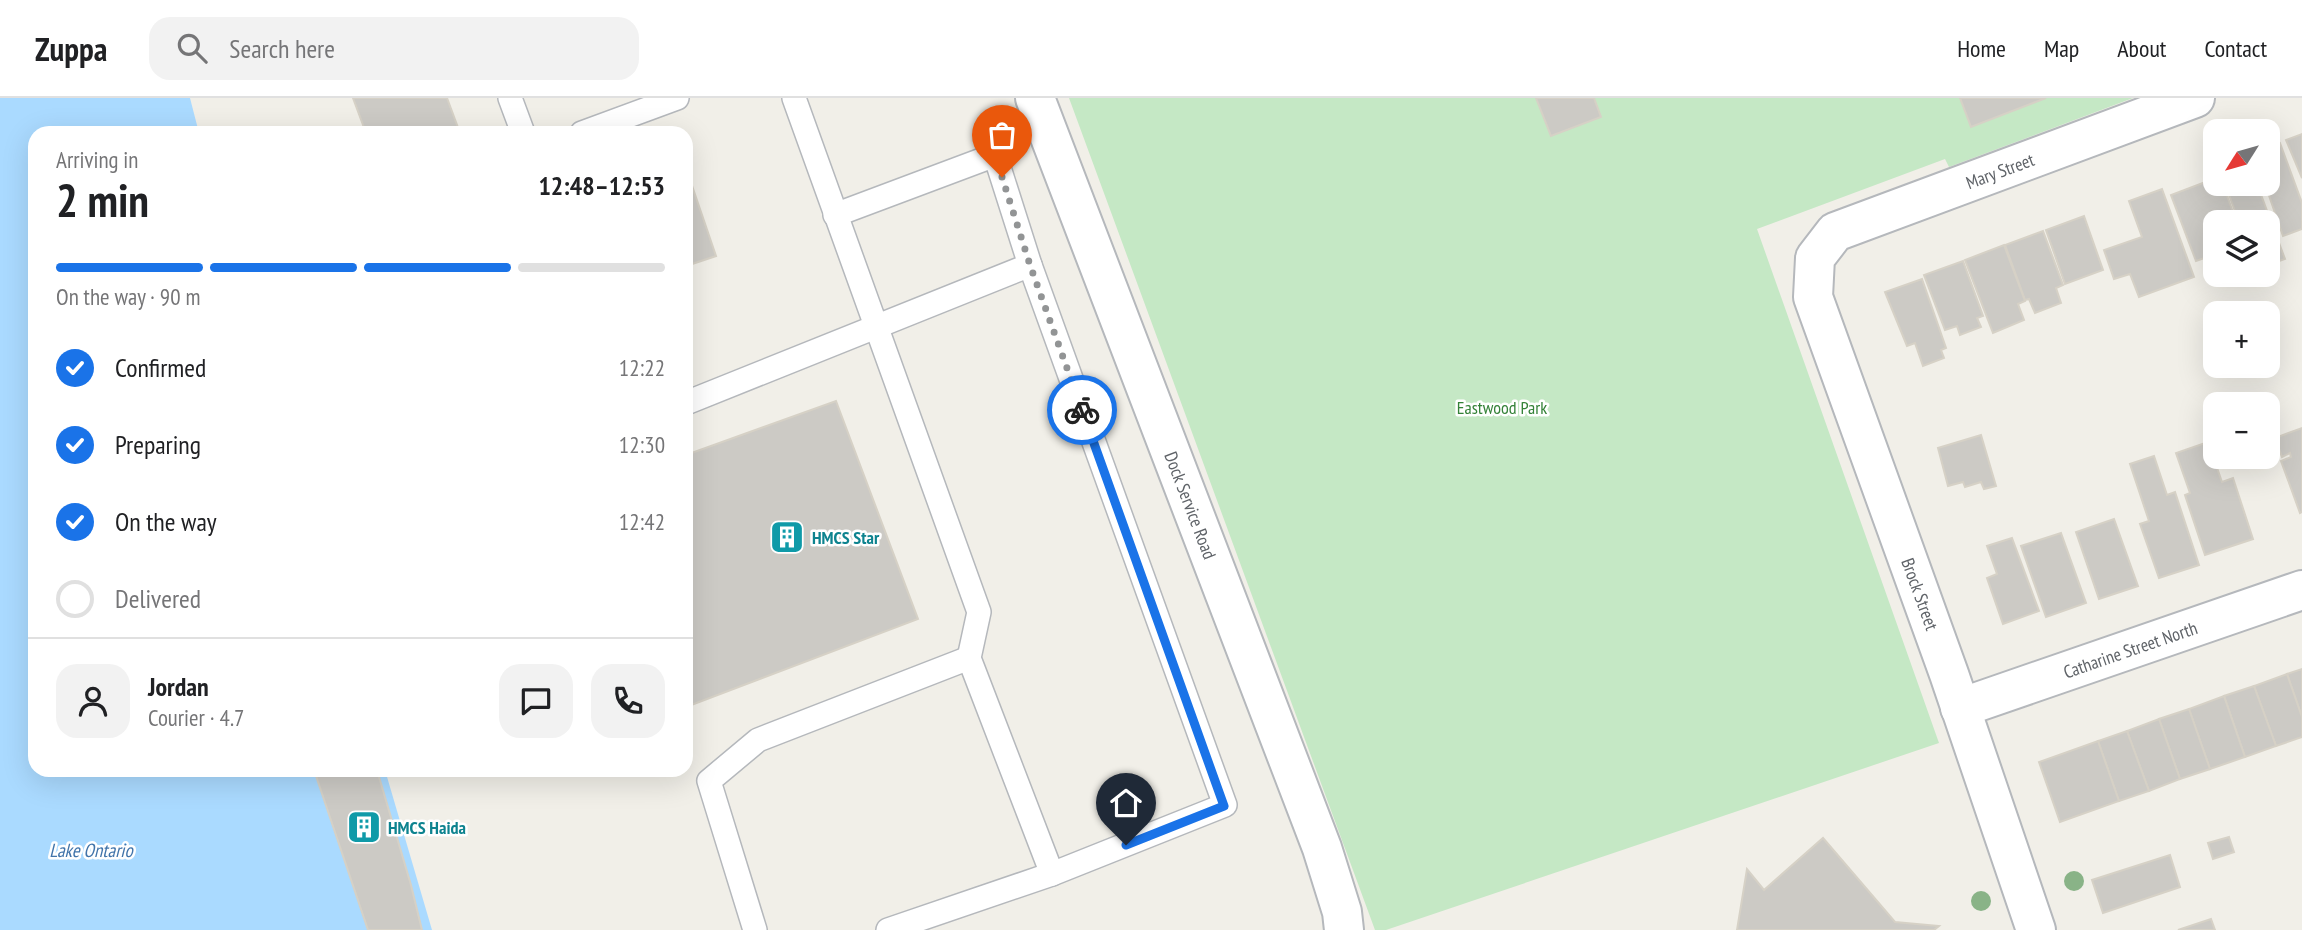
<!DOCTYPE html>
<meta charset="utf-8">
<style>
body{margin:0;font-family:"PT Sans Narrow",sans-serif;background:#f2f2f2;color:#202124;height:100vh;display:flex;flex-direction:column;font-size:26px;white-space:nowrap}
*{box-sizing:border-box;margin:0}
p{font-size:23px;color:#757577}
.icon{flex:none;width:38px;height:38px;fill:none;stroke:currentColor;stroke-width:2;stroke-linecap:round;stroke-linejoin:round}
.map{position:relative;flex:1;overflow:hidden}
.panel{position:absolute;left:28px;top:28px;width:665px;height:651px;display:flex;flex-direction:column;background:#fff;border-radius:21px;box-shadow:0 7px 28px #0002}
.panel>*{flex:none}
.needle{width:46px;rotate:233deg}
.tools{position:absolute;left:2203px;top:21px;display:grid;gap:14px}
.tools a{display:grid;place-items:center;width:77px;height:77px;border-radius:14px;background:#fff;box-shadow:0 7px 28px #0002;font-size:35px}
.pin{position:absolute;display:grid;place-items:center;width:60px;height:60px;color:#fff;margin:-72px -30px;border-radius:50% 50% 50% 0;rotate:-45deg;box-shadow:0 0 7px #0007}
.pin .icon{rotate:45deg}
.courier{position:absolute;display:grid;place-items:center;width:70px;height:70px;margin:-35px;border:5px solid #1a73e8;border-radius:50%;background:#fff;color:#222;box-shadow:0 2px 9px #0007}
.head em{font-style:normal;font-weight:600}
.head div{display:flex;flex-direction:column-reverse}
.head{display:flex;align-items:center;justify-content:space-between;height:119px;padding:0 28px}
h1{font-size:46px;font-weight:600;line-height:52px}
.bar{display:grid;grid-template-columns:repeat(4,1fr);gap:10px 7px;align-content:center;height:84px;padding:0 28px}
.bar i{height:9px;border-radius:5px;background:#e0e0e0}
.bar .on{background:#1a73e8}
.bar p{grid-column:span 4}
.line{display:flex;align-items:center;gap:18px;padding:0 28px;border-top:2px solid #e0e0e0}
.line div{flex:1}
.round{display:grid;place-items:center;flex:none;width:74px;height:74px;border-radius:21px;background:#f2f2f2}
ol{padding:0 28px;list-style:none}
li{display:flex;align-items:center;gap:21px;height:77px}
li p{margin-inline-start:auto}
li .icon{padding:7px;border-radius:50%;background:#1a73e8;color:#fff;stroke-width:4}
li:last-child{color:#757577}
li i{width:38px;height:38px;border:4px solid #e0e0e0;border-radius:50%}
header{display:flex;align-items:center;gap:42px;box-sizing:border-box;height:98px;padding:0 35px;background:#fff;border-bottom:2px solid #e0e0e0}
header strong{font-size:33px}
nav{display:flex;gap:38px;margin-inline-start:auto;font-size:24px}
.search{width:490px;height:63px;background:#f2f2f2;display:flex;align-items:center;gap:18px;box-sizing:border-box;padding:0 24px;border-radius:21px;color:#757577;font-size:26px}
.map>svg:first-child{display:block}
.green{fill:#c5e8c5}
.water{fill:#aadaff}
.building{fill:#cccac5;stroke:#d6d1c6;stroke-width:2}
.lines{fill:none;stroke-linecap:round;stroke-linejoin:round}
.lane-casing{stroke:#b5b8bc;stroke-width:26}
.street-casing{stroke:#b5b8bc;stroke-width:42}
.lane{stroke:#fff;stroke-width:23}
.street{stroke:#fff;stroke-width:38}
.tree{fill:#89b387}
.done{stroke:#929495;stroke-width:7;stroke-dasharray:0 12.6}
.route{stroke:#1a73e8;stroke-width:9}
.labels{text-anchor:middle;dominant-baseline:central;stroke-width:5;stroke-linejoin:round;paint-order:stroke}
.street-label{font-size:18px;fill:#5f6368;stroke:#fff}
.park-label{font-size:18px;fill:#348238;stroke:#fff}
.culture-label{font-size:18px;font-weight:bold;fill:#0d838f;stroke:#fff;text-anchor:start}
.water-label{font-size:19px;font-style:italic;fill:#4174aa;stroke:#fff}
</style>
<header>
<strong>Zuppa</strong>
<div class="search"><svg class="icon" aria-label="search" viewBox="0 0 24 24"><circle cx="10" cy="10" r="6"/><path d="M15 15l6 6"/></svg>Search here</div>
<nav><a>Home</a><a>Map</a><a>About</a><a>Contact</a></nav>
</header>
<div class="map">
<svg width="2302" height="832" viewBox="0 0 2302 832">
<rect width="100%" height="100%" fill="#f1efe8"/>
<!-- green -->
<polygon class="green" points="1069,0 2133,0 1949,69 1945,61 1757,131 1939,645 1386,832 1375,832"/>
<!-- water -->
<polygon class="water" points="0,0 190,0 199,35 35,35 35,672 385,672 432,832 0,832"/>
<!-- building -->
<g class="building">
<polygon points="353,0 447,0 460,35 366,35"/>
<polygon points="1536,0 1594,0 1601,19 1551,38"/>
<polygon points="1960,0 2046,0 1971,29"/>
<polygon points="2302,36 2302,80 2286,42"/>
<polygon points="2280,45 2302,105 2302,131 2283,138 2265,86 2268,86 2268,49"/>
<polygon points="686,70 716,158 686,168"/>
<polygon points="2216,80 2216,86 2223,86 2236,123 2216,124 2216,156 2196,163 2171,97"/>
<polygon points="2225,86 2257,86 2285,161 2268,167 2268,124 2239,124"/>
<polygon points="2162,91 2194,179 2139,199 2130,176 2114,181 2104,152 2142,139 2129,103"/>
<polygon points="2084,118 2103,172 2065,186 2046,132"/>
<polygon points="2043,133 2063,187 2056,190 2061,205 2035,215 2029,201 2025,202 2005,147"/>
<polygon points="2004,147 2025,203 2018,206 2024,222 1993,235 1965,162"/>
<polygon points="1963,163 1983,218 1977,220 1981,229 1960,237 1957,228 1945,232 1924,177"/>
<polygon points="1922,181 1946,250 1941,252 1944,260 1923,268 1915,245 1907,248 1885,194"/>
<polygon points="836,303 918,521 686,609 686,357"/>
<polygon points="2302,330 2302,414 2300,415 2281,363 2291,359 2290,355 2282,359 2275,340"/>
<polygon points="1981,337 1996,388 1984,391 1981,384 1965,389 1963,384 1948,388 1938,350"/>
<polygon points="2208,344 2222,384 2233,380 2253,441 2205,457 2185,397 2190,395 2176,355"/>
<polygon points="2154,358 2167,397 2175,394 2199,467 2159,480 2140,426 2149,423 2130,366"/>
<polygon points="2114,421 2138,488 2099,501 2076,434"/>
<polygon points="2061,435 2086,505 2046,519 2021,448"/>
<polygon points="2012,440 2039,513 2003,526 1987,480 1997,476 1987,448"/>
<polygon points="2302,571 2302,619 2287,576"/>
<polygon points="2287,576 2302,619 2302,639 2276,648 2254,588"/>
<polygon points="2254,588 2276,648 2245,659 2224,598"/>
<polygon points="2224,598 2245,659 2210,671 2189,611"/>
<polygon points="2189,611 2210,671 2180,681 2159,621"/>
<polygon points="2159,621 2180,681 2149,693 2127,633"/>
<polygon points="2127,633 2149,693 2119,703 2098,643"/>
<polygon points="2098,643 2119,703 2060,724 2039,664"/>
<polygon points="314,672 377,672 411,787 422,832 368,832"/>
<polygon points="2229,739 2234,754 2213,761 2208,745"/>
<polygon points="1823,740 1895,824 1939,828 1934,832 1737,832 1747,771 1764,792"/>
<polygon points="2170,757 2180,789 2103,815 2092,782"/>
<polygon points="2211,821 2215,832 2178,832"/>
</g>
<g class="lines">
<!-- lane casing -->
<g class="lane-casing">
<g id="lane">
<polyline points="510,0 523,35"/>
<polyline points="794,0 979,514 969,560 1052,776 888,832"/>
<polyline points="582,35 677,0"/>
<polyline points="835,117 995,57 1030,167"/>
<polyline points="686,305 1030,167 1225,707 1052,776"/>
<polyline points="755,832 709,683 758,642 969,560"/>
</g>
</g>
<!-- street casing -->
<g class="street-casing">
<g id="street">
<path id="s1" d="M1035 0 1322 750 1342 814 1344 832"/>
<path id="s2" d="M1960 610 2302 492"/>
<path id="s3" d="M2036 832 1949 576 1813 199 1815 160 1835 134 2195 0"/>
</g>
</g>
<!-- lane -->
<use href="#lane" class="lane"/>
<!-- street -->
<use href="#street" class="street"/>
</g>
<!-- trees -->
<g class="tree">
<circle cx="2074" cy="783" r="10"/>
<circle cx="1981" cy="803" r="10"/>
</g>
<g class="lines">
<!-- done -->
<polyline class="done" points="1002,79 1030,167 1082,312"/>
<!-- route -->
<polyline class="route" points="1082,312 1224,708 1126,747"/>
</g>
<!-- icons -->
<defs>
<g id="building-square" transform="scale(1.75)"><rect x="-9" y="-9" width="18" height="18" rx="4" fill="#0f9aa8" stroke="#fff"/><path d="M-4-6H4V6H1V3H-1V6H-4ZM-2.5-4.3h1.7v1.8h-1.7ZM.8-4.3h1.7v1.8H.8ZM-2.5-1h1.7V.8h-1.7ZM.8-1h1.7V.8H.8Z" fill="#fff"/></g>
</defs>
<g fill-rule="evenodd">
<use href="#building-square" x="787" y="439"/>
<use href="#building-square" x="364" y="729"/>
</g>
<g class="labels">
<!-- street labels -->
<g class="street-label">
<text stroke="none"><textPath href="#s3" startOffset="919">Mary Street</textPath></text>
<text stroke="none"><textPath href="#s1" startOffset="436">Dock Service Road</textPath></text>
<text transform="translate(1920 496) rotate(70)">Brock Street</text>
<text stroke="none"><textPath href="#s2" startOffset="180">Catharine Street North</textPath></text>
</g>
<!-- park labels -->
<g class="park-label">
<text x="1502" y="309">Eastwood Park</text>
</g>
<!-- culture labels -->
<g class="culture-label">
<text x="812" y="439">HMCS Star</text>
<text x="388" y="729">HMCS Haida</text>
</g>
<!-- water labels -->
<g class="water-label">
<text x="91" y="752">Lake Ontario</text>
</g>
</g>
</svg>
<div class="tools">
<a><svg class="needle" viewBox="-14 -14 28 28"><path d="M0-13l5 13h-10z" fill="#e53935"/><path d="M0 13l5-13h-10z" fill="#757577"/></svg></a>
<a><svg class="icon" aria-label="layers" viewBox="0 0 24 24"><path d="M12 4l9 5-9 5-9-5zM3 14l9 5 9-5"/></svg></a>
<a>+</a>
<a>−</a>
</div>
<div class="pin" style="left:1002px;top:79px;background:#ea580c"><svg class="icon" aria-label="bag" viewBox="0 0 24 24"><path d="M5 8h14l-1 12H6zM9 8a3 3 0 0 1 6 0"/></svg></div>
<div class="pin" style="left:1126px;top:747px;background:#1f2937"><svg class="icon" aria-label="home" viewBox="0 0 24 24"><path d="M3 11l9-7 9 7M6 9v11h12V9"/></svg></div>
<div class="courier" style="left:1082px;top:312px"><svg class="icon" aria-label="bike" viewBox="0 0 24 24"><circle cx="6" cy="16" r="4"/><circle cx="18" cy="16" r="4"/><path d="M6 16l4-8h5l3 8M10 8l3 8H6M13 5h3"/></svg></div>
<section class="panel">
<div class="head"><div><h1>2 min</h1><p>Arriving in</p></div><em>12:48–12:53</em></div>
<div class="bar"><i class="on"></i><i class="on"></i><i class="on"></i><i></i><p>On the way · 90 m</p></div>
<ol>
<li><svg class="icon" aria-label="check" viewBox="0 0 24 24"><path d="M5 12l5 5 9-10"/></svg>Confirmed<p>12:22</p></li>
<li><svg class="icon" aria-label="check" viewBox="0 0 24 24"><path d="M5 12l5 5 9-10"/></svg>Preparing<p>12:30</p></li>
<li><svg class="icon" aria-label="check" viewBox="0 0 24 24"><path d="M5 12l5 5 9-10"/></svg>On the way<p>12:42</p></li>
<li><i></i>Delivered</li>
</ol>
<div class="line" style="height:126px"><a class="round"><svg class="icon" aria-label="person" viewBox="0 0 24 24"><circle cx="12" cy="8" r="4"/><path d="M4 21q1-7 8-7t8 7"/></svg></a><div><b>Jordan</b><p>Courier · 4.7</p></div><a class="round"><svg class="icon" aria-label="chat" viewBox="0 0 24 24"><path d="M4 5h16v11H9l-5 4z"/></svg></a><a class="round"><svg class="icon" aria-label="phone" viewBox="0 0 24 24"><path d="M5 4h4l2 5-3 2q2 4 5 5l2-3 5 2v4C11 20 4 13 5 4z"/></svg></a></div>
</section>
</div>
